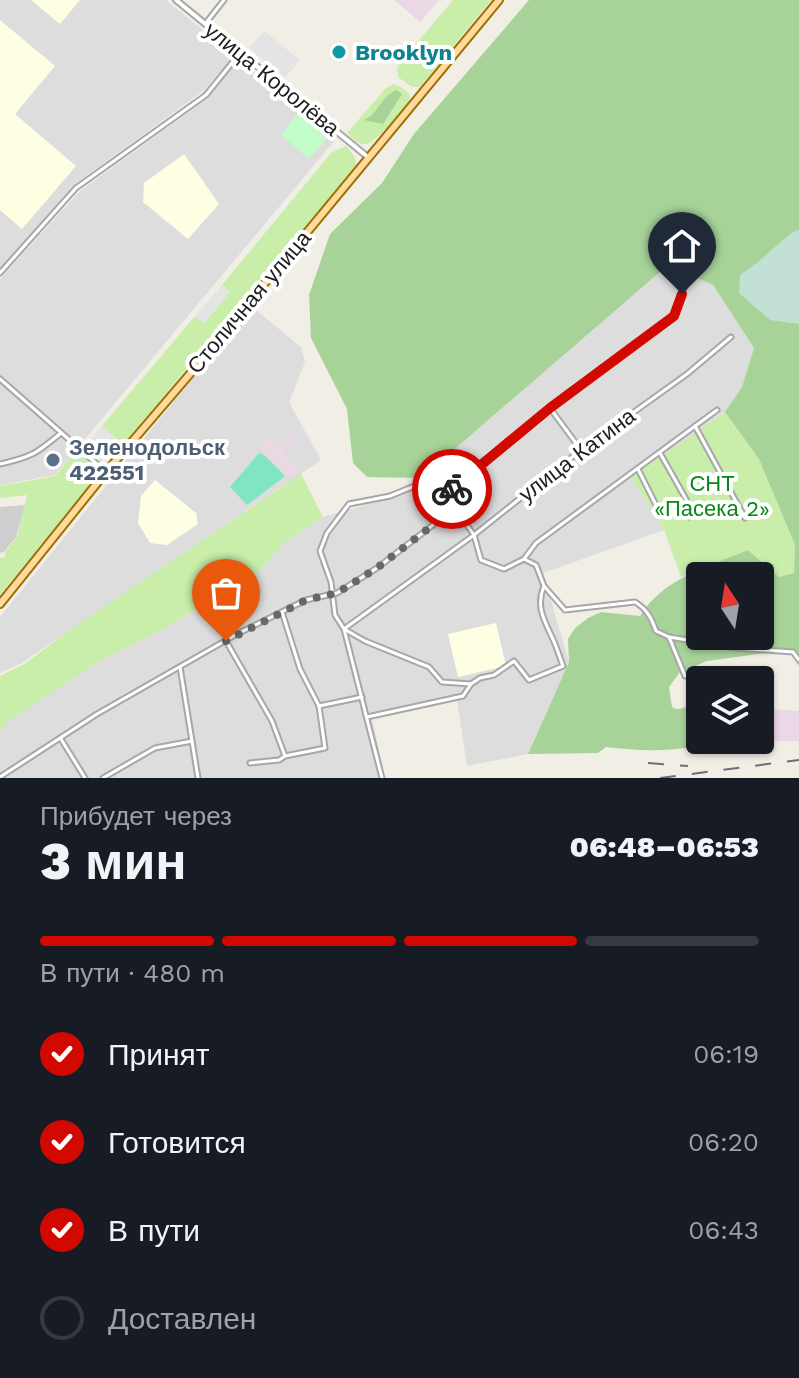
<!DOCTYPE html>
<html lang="ru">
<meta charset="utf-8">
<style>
body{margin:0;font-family:"Work Sans",sans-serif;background:#242831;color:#f1f3f6;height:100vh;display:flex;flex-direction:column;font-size:30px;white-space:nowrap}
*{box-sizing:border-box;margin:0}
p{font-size:26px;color:#9ea1a6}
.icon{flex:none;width:44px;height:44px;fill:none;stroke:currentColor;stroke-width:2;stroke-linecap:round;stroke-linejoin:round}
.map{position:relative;height:778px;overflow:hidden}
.details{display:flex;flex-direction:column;background:#171b24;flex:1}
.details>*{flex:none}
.needle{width:52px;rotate:348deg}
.buttons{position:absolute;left:686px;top:562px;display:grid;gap:16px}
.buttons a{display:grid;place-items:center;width:88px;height:88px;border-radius:8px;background:#171b24;box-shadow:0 2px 6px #0004;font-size:40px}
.pin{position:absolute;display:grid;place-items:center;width:68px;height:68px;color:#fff;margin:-82px -34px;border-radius:50% 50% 50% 0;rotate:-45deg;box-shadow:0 0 8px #0007}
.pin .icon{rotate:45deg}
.courier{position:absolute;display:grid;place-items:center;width:80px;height:80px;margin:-40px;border:6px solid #d10900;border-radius:50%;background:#fff;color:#222;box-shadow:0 2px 10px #0007}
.summary em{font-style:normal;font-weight:800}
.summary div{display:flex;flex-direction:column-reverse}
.summary{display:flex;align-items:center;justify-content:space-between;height:136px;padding:0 40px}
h1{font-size:52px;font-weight:800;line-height:60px}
.bar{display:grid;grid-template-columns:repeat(4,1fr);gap:12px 8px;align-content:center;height:96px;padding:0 40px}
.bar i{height:10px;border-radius:6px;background:#363941}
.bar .current{background:#d10900}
.bar p{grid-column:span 4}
ol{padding:0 40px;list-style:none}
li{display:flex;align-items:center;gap:24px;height:88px}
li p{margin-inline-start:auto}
li .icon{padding:8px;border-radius:50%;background:#d10900;color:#fff;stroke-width:4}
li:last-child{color:#9ea1a6}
li i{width:44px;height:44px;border:4px solid #363941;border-radius:50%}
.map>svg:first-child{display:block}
.residential{fill:#dedddd}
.industrial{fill:#ebd8e6}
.education{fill:#feffe2}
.religious{fill:#cecece}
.grass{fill:#c8eeaa}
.forest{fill:#a7d399;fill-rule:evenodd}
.wetland{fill:#c2e0d4}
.park{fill:#c2fdc9}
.pitch{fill:#81e4c2}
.parking{fill:#e4e4e4}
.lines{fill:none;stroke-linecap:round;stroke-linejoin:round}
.minor-casing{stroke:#a7a7a7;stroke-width:7}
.tertiary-casing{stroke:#a7a7a7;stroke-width:8}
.primary-casing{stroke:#9d7000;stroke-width:10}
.minor{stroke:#fff;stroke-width:3}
.tertiary{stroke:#fff;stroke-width:4}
.primary{stroke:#ffd99e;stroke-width:6}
.rail{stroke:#6e6e6e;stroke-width:2;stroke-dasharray:16 16;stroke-linecap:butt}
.done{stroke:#696865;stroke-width:8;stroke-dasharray:0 14.4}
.route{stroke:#d10900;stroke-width:10}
.culture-dot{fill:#0f9aa8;stroke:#fff;stroke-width:3}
.service-dot{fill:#5c6f8a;stroke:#fff;stroke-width:3}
.labels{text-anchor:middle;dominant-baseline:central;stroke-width:8;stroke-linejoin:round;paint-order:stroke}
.culture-label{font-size:22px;font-weight:bold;fill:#0d838f;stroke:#fff;text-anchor:start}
.street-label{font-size:22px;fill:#202020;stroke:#fff}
.service-label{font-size:22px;font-weight:bold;fill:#4e5e75;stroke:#fff;text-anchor:start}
.park-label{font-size:22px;fill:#068716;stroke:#fff}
</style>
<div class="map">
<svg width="799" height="778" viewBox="0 0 799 778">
<rect width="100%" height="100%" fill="#f1eee6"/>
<!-- residential -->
<g class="residential">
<polygon points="0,0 166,0 234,56 203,91 75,184 0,268"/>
<polygon points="239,59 335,140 55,475 0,485 0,279 80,191 208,98"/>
<polygon points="668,264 713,285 754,348 742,387 725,412 631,477 664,530 543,573 569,662 528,754 467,766 457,700 372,718 385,778 0,778 0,730 8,721 100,661 163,629 259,572 284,542 323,517 391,498 421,478"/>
<polygon points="251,306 301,347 305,362 289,402 321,460 20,664 0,673 0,617"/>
</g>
<!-- industrial -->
<g class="industrial">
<polygon points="394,0 439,0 420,22"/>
<polygon points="296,432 300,436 282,453 300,472 292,480 260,447 269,438 279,449"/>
<polygon points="760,708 799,711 799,741 733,742 733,740 760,740"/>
</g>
<!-- education -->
<g class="education">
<polygon points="31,0 80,0 60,24"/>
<polygon points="0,20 55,66 15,114 76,166 22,229 0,210"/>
<polygon points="184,154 219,204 188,239 143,202 144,183"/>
<polygon points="155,480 196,513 198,524 167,545 150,543 138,523 141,496"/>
<polygon points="496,623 506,666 458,677 448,634"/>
</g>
<!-- religious -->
<polygon class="religious" points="25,505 16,537 4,552 0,553 0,507"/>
<!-- grass -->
<g class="grass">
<polygon points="453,0 491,0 420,87 412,87 398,77 397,69 400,63"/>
<path d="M394 84 403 88 410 95 409 101C400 111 376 146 363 144 356 143 351 137 347 133L386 88Z"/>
<path d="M346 146C351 153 359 158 355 167L111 459 107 455 119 441 102 426 195 316 204 323 230 292 222 285 332 152Z"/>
<polygon points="725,412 759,459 795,545 794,574 779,577 748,550 681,577 664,530 631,477"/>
<polygon points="76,451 100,472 0,595 0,558 5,557 5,552 17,537 27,495 0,498 0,486 55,476"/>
<polygon points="300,472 323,517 284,542 259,572 163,629 100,661 8,721 0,730 0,676 26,663 64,634 292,480"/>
</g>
<!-- forest -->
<g class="forest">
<path d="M529 0H799V666L789 650 707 661 680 672 669 687 672 707C680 712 685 707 692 701L700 703V740H723C685 752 645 752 606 747L598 753 528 754 569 662 568 639 575 628 588 618 601 612 640 616C663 578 710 566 748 550L779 577 794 573 795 545 759 459 725 412 742 387 754 348 713 285 668 265 421 478 367 477 353 463 347 409 311 338 309 295 330 234 382 183 414 134ZM700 576H760V636H700Z"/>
<path d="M397 90 402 94 383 124 364 120C379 114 380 96 397 90Z"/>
</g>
<!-- wetland -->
<polygon class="wetland" points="799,230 799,324 770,320 739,293 740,275 758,262 791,233"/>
<!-- park -->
<polygon class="park" points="297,114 327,138 309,159 281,135"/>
<!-- pitch -->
<polygon class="pitch" points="259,453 264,455 284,475 284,477 247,505 230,487"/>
<!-- parking -->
<g class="parking">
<polygon points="264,31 300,60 285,78 249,48"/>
<polygon points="222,285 230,292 204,323 195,316"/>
<polygon points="102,426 119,441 100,463 83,448"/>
</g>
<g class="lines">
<!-- minor casing -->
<g class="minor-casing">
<g id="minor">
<polyline points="205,24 224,0"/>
<polyline points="0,273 76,188 206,95 240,53"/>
<polyline points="0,379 106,472"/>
<polyline points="550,408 581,450"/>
<polyline points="695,426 745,518"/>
<polyline points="660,453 687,501 689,517"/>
<path d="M0 464C32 457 37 453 61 433"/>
<polyline points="638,469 656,505"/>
<polyline points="441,498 550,408 674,316 690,272"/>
<polyline points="524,559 536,565 544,586"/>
<polyline points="282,612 300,669 319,706 325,748 285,756"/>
<polyline points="669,637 736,648 793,652 799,660"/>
<polyline points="226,641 272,721 285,756 279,760 250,763"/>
<polyline points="180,667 198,778"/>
<polyline points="471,684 442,682 429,667 365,641 344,629 474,535 581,450 687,374 731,337"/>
<polyline points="319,706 362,697"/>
<path d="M367 717 463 696 471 684 480 678 494 675 514 661 529 680 563 666C559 655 556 645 551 635 543 618 536 605 544 586L565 610 635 602C647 609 652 619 656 631L669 637 685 676"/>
<polyline points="61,739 85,778"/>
<polyline points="0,777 97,714 237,634 306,600 337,593 377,568 433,525 442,509 441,499"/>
<polyline points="103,778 155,748 192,741"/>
<polyline points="382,778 344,629 335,615 331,582 320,551 327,533 349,504 390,496 417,485 428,486 464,521 474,535 481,560 504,569 524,559 536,543 717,410"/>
</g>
</g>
<!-- tertiary casing -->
<g class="tertiary-casing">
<polyline id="tertiary" points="176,0 369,158"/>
</g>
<!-- primary casing -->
<g class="primary-casing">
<polyline id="primary" points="0,604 106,472 189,375 499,0"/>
</g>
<!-- minor -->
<use href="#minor" class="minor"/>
<!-- tertiary -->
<use href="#tertiary" class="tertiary"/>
<!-- primary -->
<use href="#primary" class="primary"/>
<!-- rail -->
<g class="rail">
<polyline points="648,763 688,766"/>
<polyline points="660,778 799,760"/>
</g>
</g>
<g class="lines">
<!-- done -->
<polyline class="done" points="226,641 306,600 337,593 377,568 433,525 442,509 441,498 452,489"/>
<!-- route -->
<polyline class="route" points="452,489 550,408 674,316 682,294"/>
</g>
<!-- markers -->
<circle class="culture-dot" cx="339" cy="52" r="8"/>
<circle class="service-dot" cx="53" cy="460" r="8"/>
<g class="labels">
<!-- culture labels -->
<g class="culture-label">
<text x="355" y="52">Brooklyn</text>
</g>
<!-- street labels -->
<g class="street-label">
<text transform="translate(272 79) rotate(39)">улица Королёва</text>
<text transform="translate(249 302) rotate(-50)">Столичная улица</text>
<text transform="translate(577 455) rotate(-37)">улица Катина</text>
</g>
<!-- service labels -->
<g class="service-label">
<text x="69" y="447">Зеленодольск<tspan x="69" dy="25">422551</tspan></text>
</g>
<!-- park labels -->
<g class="park-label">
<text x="712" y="483">СНТ<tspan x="712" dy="25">«Пасека 2»</tspan></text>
</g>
</g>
</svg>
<div class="buttons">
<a><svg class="needle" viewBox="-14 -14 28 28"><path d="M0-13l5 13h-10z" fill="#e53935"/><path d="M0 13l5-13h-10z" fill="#9ea1a6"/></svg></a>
<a><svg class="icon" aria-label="layers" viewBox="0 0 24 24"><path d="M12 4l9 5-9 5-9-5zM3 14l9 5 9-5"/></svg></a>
</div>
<div class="pin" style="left:226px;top:641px;background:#ea580c"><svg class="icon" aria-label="bag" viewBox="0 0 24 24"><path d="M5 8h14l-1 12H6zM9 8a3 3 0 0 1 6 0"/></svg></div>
<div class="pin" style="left:682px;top:294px;background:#1f2937"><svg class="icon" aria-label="home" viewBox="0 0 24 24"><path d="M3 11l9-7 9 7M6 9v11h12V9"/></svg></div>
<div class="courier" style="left:452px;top:489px"><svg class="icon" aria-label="bike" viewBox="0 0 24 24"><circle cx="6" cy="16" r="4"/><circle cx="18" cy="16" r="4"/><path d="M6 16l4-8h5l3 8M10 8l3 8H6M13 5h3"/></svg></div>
</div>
<section class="details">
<div class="summary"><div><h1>3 мин</h1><p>Прибудет через</p></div><em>06:48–06:53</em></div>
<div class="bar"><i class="current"></i><i class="current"></i><i class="current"></i><i></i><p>В пути · 480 m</p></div>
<ol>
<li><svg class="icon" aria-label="check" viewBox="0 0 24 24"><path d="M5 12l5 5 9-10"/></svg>Принят<p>06:19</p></li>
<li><svg class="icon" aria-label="check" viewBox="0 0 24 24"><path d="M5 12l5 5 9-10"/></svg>Готовится<p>06:20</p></li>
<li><svg class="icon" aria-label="check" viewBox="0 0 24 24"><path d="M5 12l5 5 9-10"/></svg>В пути<p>06:43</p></li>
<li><i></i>Доставлен</li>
</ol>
</section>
